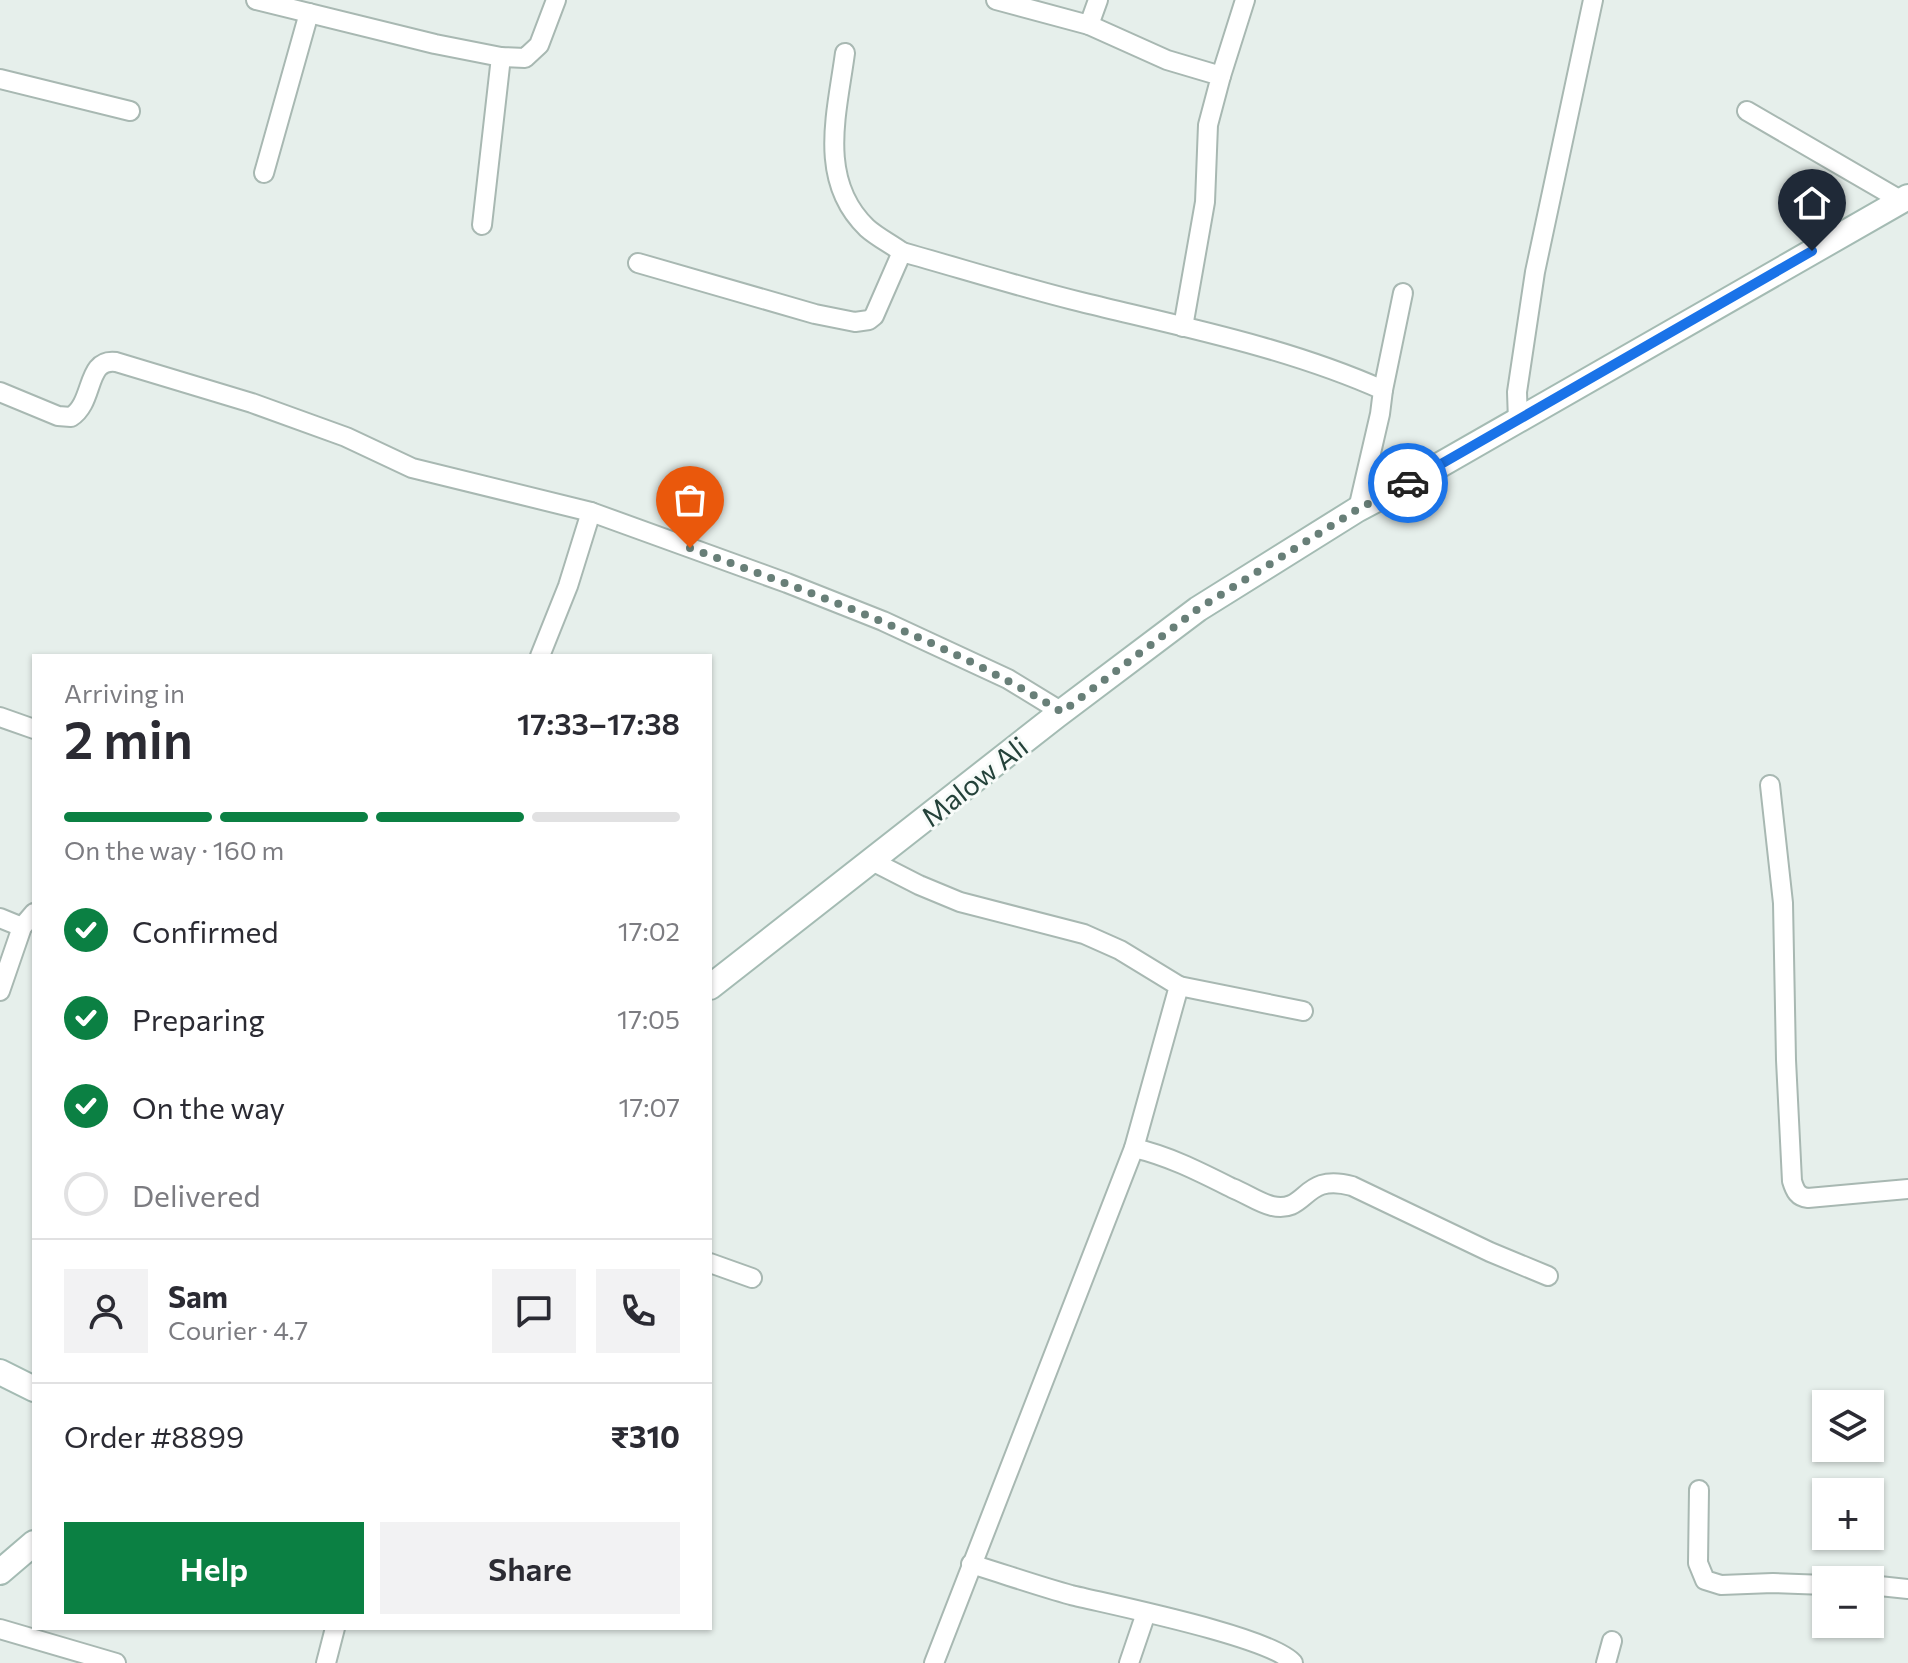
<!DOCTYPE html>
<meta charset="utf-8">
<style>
body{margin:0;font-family:Commissioner,sans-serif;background:#f2f2f3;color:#2b2b33;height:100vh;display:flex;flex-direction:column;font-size:30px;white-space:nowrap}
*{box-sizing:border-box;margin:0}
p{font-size:26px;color:#7c7c81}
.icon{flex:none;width:44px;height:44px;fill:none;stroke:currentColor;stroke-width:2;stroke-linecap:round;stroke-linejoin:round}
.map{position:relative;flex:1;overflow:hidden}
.side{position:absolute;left:32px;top:654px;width:680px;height:976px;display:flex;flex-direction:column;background:#fff;border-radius:0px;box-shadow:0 2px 6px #0004}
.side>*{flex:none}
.fabs{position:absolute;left:1812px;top:1390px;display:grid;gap:16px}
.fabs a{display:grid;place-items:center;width:72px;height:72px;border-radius:0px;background:#fff;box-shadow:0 2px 6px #0004;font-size:40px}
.pin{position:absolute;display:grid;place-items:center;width:68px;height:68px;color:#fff;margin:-82px -34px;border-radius:50% 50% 50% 0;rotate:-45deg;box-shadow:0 0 8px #0007}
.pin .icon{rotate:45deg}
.courier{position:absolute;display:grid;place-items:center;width:80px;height:80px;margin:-40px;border:6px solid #1a73e8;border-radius:50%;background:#fff;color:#222;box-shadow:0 2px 10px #0007}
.overview em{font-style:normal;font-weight:600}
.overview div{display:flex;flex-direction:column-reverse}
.overview{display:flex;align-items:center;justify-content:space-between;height:136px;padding:0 32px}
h1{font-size:52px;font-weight:600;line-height:60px}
.bar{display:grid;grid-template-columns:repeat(4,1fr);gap:12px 8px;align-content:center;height:96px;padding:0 32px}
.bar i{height:10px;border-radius:6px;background:#e1e1e2}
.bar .active{background:#0b8043}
.bar p{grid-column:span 4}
.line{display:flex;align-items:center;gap:20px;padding:0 32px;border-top:2px solid #e1e1e2}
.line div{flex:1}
.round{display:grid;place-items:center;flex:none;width:84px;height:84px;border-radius:0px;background:#f2f2f3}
ol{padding:0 32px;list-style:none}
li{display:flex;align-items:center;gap:24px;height:88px}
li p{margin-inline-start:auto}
li .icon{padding:8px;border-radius:50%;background:#0b8043;color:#fff;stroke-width:4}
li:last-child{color:#7c7c81}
li i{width:44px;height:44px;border:4px solid #e1e1e2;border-radius:50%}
.cta{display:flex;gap:16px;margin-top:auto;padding:16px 32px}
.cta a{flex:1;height:92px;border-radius:0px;background:#0b8043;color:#fff;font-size:32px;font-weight:600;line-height:92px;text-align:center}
.cta a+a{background:#f2f2f3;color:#2b2b33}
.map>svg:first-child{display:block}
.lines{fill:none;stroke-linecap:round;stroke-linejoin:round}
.street-casing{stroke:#a8b8b2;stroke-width:22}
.secondary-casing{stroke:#a4bbb3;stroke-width:28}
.street{stroke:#fff;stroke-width:18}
.secondary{stroke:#fff;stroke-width:24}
.done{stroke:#687f78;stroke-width:8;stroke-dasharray:0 14.4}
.route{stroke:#1a73e8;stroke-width:10}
.labels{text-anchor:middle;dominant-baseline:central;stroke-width:6;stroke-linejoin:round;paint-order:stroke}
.street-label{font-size:28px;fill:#24423a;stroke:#f7fbf9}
</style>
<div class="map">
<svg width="1908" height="1663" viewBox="0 0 1908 1663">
<rect width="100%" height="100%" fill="#e6efeb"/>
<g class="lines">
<!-- street casing -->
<g class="street-casing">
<g id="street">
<polyline points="256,0 435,44 501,57 525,58 539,45 556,0"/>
<polyline points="996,0 1089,25 1098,0"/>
<polyline points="1089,25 1167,60 1221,76 1208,125 1205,202 1183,327"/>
<path d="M845 53C837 113 817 180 867 228 877 237 891 244 902 252"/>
<polyline points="1221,76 1245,0"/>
<polyline points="0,79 130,111"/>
<polyline points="1747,111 1902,201"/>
<polyline points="264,173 309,13"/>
<polyline points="482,225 501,57"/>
<path d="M638 263 815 314 855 322 869 320 874 316 902 252C963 269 1023 288 1085 303 1184 327 1289 348 1383 390L1380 414 1358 509"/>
<polyline points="1383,390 1403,293"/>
<path d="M0 392 58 416 71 417C95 402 85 358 116 362L252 403 346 437 412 468 591 512 787 583 883 621 1008 679 1062 712"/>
<polyline points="1518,421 1517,392 1535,272 1593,0"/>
<polyline points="540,656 568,586 591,512"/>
<polyline points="0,717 34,729"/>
<path d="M1770 785 1783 903 1786 1060 1792 1181C1795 1191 1798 1197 1808 1198L1908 1189"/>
<polyline points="872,861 919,885 960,902 1084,934 1120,950 1179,986 1134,1148 934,1663"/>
<polyline points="0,918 22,927"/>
<polyline points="1179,986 1303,1011"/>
<polyline points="0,991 22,927 34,913"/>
<path d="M1134 1148C1169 1156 1200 1172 1232 1188 1245 1193 1259 1203 1272 1206 1308 1214 1302 1172 1352 1186L1490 1252 1548 1276"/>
<polyline points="710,1263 752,1278"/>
<polyline points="1699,1490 1698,1563 1705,1580 1721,1585 1773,1583 1826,1585"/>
<path d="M971 1564C1004 1574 1038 1586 1071 1595 1112 1605 1272 1637 1293 1663"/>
<polyline points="1870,1585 1908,1589"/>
<polyline points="0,1629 116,1663"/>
<polyline points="326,1663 335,1628"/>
<polyline points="1129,1663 1146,1613"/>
<polyline points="1606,1663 1612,1641"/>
</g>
</g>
<!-- secondary casing -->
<g class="secondary-casing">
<g id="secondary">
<polyline points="710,987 1056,716 1198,609 1358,509 1419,477 1908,197"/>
<polyline points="0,1372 34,1389"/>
<polyline points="0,1572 34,1543"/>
</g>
</g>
<!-- street -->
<use href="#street" class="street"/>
<!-- secondary -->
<use href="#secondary" class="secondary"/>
</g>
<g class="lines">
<!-- done -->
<path class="done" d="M690 548C818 595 946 641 1062 712L1198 609 1358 509 1408 483"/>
<!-- route -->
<polyline class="route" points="1408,483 1812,251"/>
</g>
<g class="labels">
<!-- street labels -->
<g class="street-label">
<text transform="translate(974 781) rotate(-38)">Malow Ali</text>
</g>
</g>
</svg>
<div class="fabs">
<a><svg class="icon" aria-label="layers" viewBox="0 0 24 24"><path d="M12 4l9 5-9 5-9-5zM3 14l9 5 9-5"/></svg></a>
<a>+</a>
<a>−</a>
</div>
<div class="pin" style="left:690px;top:548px;background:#ea580c"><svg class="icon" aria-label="bag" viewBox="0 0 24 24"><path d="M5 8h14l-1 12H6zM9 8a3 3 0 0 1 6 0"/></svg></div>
<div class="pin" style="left:1812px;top:251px;background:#1f2937"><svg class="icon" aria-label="home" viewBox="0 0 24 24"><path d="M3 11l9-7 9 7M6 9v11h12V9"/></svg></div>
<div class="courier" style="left:1408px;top:483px"><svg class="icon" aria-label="car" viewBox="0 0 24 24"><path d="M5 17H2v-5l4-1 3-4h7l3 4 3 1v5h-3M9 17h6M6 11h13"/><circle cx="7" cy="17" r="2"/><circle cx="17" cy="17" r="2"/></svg></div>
<section class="side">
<div class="overview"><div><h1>2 min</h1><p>Arriving in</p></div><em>17:33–17:38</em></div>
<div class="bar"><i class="active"></i><i class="active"></i><i class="active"></i><i></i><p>On the way · 160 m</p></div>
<ol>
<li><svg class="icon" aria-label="check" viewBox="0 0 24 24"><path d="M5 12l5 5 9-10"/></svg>Confirmed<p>17:02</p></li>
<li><svg class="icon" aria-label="check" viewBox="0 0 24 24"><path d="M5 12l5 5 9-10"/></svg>Preparing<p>17:05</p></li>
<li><svg class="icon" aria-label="check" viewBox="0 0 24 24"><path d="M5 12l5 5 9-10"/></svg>On the way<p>17:07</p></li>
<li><i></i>Delivered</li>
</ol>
<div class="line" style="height:144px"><a class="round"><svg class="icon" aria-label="person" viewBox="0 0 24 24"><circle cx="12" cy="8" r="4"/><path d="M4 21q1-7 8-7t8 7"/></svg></a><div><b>Sam</b><p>Courier · 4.7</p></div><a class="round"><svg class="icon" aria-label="chat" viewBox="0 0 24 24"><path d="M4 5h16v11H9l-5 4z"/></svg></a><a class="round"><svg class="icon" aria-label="phone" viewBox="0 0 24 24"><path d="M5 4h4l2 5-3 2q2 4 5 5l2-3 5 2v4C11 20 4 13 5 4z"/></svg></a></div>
<div class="line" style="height:104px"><div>Order #8899</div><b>₹310</b></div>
<div class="cta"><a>Help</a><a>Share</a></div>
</section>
</div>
